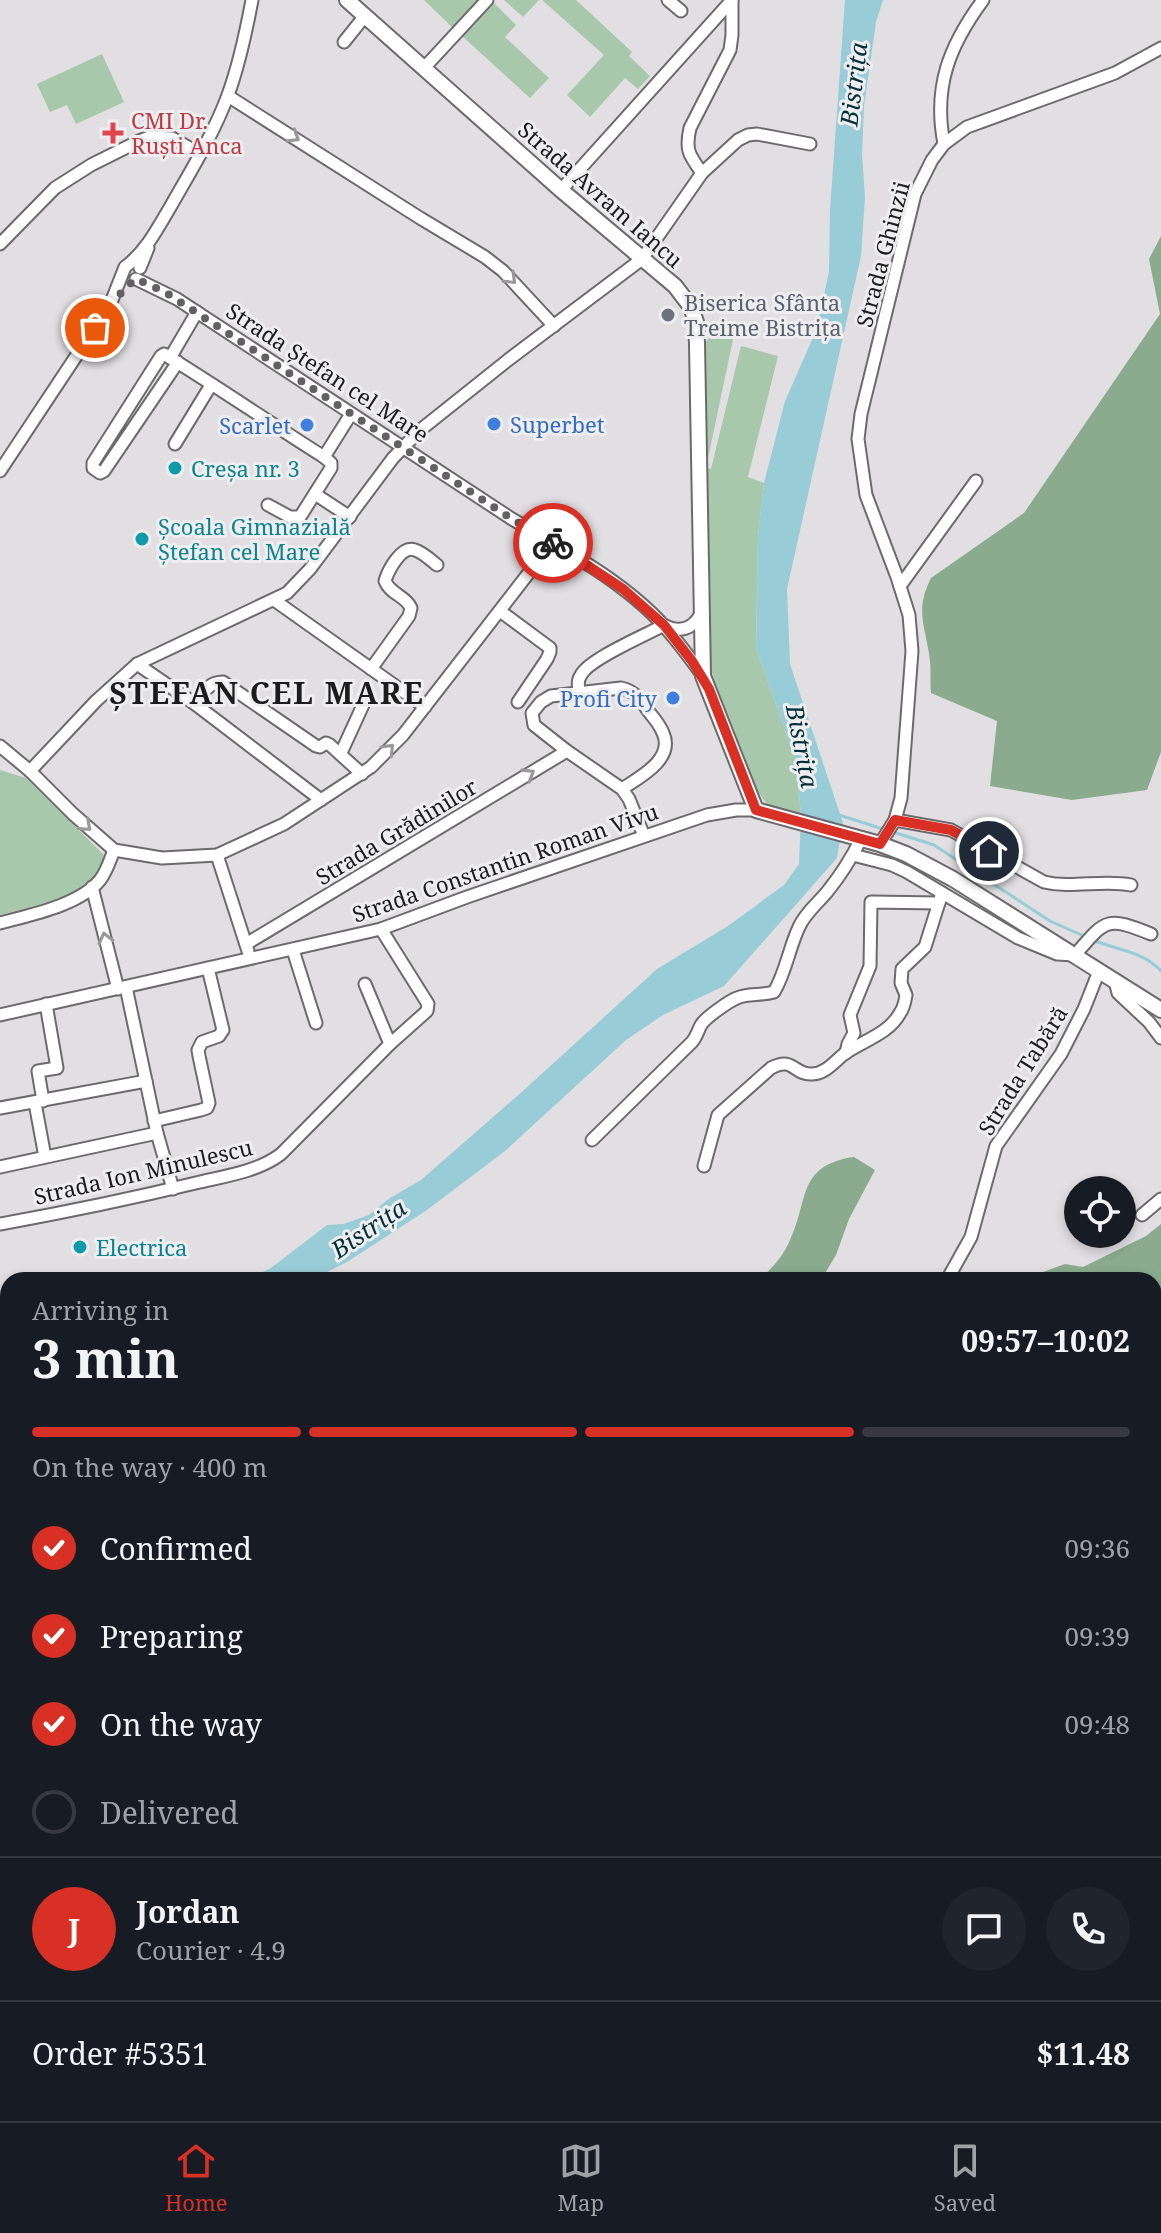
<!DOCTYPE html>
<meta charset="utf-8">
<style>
body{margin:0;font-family:"Noto Serif",serif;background:#20242c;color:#f1f3f6;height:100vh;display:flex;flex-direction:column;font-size:30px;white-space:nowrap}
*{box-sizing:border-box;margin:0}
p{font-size:26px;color:#9ea1a6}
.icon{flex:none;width:44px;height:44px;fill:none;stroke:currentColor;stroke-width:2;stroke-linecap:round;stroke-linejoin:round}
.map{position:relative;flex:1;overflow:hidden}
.drawer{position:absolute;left:0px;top:1272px;width:1162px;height:850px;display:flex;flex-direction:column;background:#171b24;border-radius:24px 24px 0 0;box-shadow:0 4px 12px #0003}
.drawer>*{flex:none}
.controls{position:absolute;left:1064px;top:1176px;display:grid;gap:16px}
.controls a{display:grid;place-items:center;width:72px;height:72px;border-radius:50%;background:#171b24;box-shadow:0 4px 12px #0003;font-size:40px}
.pin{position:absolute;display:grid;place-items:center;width:68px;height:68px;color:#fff;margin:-34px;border:4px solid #fff;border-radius:50%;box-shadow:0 2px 8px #0007}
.courier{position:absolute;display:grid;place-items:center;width:80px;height:80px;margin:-40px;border:6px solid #d93025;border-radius:50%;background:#fff;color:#222;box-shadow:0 2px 10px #0007}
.head em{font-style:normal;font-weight:700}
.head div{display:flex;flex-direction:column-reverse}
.head{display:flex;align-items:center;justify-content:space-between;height:136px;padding:0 32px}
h1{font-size:52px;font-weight:700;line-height:60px}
.bar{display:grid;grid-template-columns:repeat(4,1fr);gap:12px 8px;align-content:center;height:96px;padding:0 32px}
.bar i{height:10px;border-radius:6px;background:#363941}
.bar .selected{background:#d93025}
.bar p{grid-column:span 4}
.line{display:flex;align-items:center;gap:20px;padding:0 32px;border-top:2px solid #363941}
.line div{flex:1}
.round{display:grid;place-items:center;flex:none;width:84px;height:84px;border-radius:42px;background:#20242c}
ol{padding:0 32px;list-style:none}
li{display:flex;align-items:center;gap:24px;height:88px}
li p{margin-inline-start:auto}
li .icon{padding:8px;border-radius:50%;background:#d93025;color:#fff;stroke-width:4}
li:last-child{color:#9ea1a6}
li i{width:44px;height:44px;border:4px solid #363941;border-radius:50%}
.menu{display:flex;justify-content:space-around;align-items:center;height:112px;border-top:2px solid #363941;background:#171b24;font-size:22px;color:#9ea1a6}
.menu a{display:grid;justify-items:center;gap:4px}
.menu .selected{color:#d93025}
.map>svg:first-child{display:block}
.green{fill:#a7c8aa}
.forest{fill:#8aab8d}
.water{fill:#98ccd6}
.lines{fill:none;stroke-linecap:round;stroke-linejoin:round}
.stream{stroke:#98ccd6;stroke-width:3}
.minor-casing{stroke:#6c6a6c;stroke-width:15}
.major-casing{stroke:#6c6a6c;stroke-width:18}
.minor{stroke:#fff;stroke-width:11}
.major{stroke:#fff;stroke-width:14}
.oneway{stroke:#999}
.done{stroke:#626062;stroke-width:8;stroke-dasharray:0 14.4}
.route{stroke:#d93025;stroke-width:10}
.health-dot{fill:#e0444e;stroke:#eeedef;stroke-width:3}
.worship-dot{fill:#6b7280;stroke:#eeedef;stroke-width:3}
.shop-dot{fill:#3f7fe0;stroke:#eeedef;stroke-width:3}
.culture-dot{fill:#0f9aa8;stroke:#eeedef;stroke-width:3}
.labels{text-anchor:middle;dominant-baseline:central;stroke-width:6;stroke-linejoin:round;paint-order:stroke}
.health-label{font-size:22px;fill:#be3a42;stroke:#eeedef;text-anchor:start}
.street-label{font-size:22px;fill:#1d1c1d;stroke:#eeedef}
.worship-label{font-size:22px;fill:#5b616d;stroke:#eeedef;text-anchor:start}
.shop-label{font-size:22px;fill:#366cbe;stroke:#eeedef;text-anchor:end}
.culture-label{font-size:22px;fill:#0d838f;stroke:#eeedef;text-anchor:start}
.water-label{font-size:24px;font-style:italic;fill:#003138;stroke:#eeedef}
.district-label{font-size:30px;font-weight:bold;letter-spacing:2px;fill:#1d1c1d;stroke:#eeedef}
</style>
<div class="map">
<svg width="1161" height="2121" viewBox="0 0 1161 2121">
<rect width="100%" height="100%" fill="#e1dfe2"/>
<!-- green -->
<g class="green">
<polygon points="424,0 480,0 453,28"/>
<polygon points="504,0 539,0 523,17"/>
<polygon points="542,0 576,0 632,52 629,56 650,76 638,89 625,78 590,117 567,95 604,55"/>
<polygon points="492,1 516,25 505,37 549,78 530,98 461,35"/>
<polygon points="102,54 124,102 76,124 67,105 50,112 37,84"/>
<polygon points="737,320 706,468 711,469 741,346 778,356 748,477 764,483 758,536 756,648 796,761 801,815 774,809 768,806 757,790 714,685 710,657 701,344"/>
<path d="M0 770 26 778 105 856C103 862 100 869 97 874 82 898 27 908 0 915Z"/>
</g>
<!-- forest -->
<g class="forest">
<path d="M1161 236V752L1147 790 1072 800 990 786 997 721 931 693C930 683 931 671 930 661 926 626 914 612 931 578L1024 513 1160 314 1149 259Z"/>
<path d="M854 1157 875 1170 849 1219 836 1255 821 1280H759C772 1268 783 1257 790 1240 809 1200 797 1165 854 1157Z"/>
<polygon points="1161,1224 1161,1651 1154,1655 1154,1280 1036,1280 1043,1272 1065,1264 1083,1267 1146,1236"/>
<polygon points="8,1498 8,2114 301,2114 303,2121 0,2121 0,1507"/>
<polygon points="538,2114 1011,2114 1011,2121 535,2121"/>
</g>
<!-- water -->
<g class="water">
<polygon points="845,0 883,0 876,22 864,106 862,154 865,197 861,256 787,589 790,664 843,823 837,858 724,986 663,1015 626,1040 505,1151 427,1210 347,1262 311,1280 246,1280 271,1268 327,1225 344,1224 369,1215 390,1198 421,1180 524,1090 657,969 728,926 784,885 799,864 801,815 796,761 756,648 758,536 764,483 785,401 816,331 829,272 830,210"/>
<polygon points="8,1405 8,1453 0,1463 0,1414"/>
</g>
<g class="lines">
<!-- stream -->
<g class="stream">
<polyline points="836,814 886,830"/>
<polyline points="893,832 934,845 1050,921 1086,937"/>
<path d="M1093 940C1116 950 1143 951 1161 971"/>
</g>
<!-- minor casing -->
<g class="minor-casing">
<g id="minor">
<polyline points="668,0 681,11"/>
<polyline points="344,42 364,17"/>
<polyline points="424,68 487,0"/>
<polyline points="228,96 420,218 485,257 503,271 554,326"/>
<path d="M944 144C933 87 949 46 983 0"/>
<path d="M702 173C689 155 685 150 690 128L730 50 732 35V1"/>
<polyline points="561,190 732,0"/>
<polyline points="0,244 55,188 91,165 139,141 149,137 172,138 200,154"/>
<polyline points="140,268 148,248"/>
<path d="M136 279 177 299 512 519C563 549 625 582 665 627 678 642 691 659 703 676"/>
<polyline points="170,358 197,312"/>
<path d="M178 362 104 471 100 473 93 468V463L161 356 164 354C218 387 270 423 324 457L331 463V468L300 517H290L268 505"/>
<polyline points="175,444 211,385"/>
<polyline points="324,457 351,414"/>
<path d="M0 471 110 305 125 267C146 252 159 226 172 204 192 169 214 133 228 95 239 65 246 32 252 0"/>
<polyline points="315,494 350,517"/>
<polyline points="900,586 976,481"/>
<polyline points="274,600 425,707"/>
<polyline points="500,611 550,648 550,652 547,659 518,702"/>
<polyline points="137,664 195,704 321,800"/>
<path d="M371 669 409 616 411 608C406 596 390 594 385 581 388 571 401 545 415 550 422 552 431 560 437 565"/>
<path d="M580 693C578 686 577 681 581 675 589 659 646 635 664 625 679 633 692 630 701 614"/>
<path d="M195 704C203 693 208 682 223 682L316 746 320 747 326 743 330 745 362 774"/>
<polyline points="0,746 30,771 73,814 114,850 162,858 217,855 284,824 371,767 403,735 552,543"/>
<polyline points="341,753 363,705"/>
<polyline points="30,771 96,701 137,664 287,593 310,569 393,458 419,431 508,360 642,259 702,173 738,140 748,135 757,134 810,144"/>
<path d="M622 789C640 777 675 759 663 733 660 725 654 718 649 712 641 700 635 691 621 688L551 696 541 702 532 713 534 725 567 751 622 789 629 799 644 836"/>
<path d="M895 820 951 830 1044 882C1073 889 1102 879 1131 885"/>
<polyline points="880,844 895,820 901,798 912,651 909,615 897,577 866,495 858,439 861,414 915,194 932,160 944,144 967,127 1115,73 1161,48"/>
<polyline points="217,855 248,951"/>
<path d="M853 855 892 865 907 872 1018 938 1057 954 1075 955C1106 919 1106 916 1151 934"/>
<polyline points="92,887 118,989"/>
<path d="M0 923C30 915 80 905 100 880 107 871 110 860 114 850"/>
<polyline points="246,944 567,751"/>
<polyline points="293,950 316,1023"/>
<polyline points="1115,981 1118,993 1149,1022 1161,1038"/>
<polyline points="365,984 390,1044"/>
<polyline points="126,987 157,1133 173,1189"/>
<polyline points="0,1015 381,929 467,897 707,815 736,810 756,810"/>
<polyline points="846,1053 848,1044 854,1033 850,1015 870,966 871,902 939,903"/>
<polyline points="43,1101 38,1071 57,1068 46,1004"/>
<polyline points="35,1103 45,1157"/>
<polyline points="0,1108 146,1081"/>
<polyline points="154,1121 201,1110 207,1108 209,1103 199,1056 198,1050 202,1042 219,1036 223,1030 208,968"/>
<path d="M592 1140 692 1042C697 1036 698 1030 701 1025 705 1018 729 1001 737 998 748 993 760 996 774 992 786 972 789 948 799 927 805 913 817 904 827 892 840 876 852 857 861 839"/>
<path d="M704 1166 718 1115 771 1068C794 1056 793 1075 812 1074 825 1074 834 1062 844 1054 862 1041 889 1034 900 1013 904 1008 905 1001 906 995L901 983 902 969 925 947 942 893"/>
<polyline points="0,1167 157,1133"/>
<polyline points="1142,1215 1161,1199"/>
<path d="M0 1224C67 1212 134 1198 200 1182 226 1176 259 1171 281 1154L390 1044 427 1011 428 1004 381 929"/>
<polyline points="947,1280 971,1237 996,1146 1061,1054 1084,1009 1099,971"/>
<polyline points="456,2121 462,2114"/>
</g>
</g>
<!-- major casing -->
<g class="major-casing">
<polyline id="major" points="347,0 561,190 675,286 691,307 696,322 697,344 703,676 756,810 880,844 906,854 953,879 1161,1010"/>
</g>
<!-- minor -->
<use href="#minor" class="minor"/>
<!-- major -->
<use href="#major" class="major"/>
</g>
<!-- one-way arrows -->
<defs><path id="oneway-chevron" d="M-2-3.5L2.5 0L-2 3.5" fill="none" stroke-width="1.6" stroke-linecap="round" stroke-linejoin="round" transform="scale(2)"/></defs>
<g class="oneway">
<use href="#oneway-chevron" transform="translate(294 137) rotate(32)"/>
<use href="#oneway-chevron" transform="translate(511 279) rotate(44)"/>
<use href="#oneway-chevron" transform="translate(389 749) rotate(-46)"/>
<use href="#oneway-chevron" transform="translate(529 774) rotate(-31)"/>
<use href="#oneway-chevron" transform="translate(86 826) rotate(42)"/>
<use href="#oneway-chevron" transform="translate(105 938) rotate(-104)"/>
</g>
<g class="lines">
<!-- done -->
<polyline class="done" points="95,328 112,302 134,280 136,279 165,292 512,519 553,543"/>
<!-- route -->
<polyline class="route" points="553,543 623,589 664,625 692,661 709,689 756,810 880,844 895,820 951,830 989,851"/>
</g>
<!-- markers -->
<path class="health-dot" d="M109 121h8v8h8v8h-8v8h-8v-8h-8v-8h8z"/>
<circle class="worship-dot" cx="668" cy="315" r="8"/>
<g class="shop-dot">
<circle cx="494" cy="424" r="8"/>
<circle cx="307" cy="425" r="8"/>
<circle cx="673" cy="698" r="8"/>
</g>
<g class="culture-dot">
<circle cx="175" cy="468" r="8"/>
<circle cx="142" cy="539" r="8"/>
<circle cx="80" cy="1247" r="8"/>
</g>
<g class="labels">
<!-- health labels -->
<g class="health-label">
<text x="131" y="120">CMI Dr.<tspan x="131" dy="25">Ruști Anca</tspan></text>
</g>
<!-- street labels -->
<g class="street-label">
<text transform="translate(601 194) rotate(41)">Strada Avram Iancu</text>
<text transform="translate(882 254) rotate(-75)">Strada Ghinzii</text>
<text transform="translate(328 372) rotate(33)">Strada Ștefan cel Mare</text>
<text transform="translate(396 831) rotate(-31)">Strada Grădinilor</text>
<text transform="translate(505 862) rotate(-19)">Strada Constantin Roman Vivu</text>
<text transform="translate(1022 1070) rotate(-58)">Strada Tabără</text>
<text transform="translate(143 1171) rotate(-13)">Strada Ion Minulescu</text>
</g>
<!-- worship labels -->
<g class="worship-label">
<text x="684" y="302">Biserica Sfânta<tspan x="684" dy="25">Treime Bistrița</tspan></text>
</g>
<!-- shop labels -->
<g class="shop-label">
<text x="510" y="424" text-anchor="start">Superbet</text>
<text x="291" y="425">Scarlet</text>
<text x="657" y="698">Profi City</text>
</g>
<!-- culture labels -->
<g class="culture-label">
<text x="191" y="468">Creșa nr. 3</text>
<text x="158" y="526">Școala Gimnazială<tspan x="158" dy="25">Ștefan cel Mare</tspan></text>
<text x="96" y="1247">Electrica</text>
</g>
<!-- water labels -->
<g class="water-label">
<text transform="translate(853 84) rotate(-83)">Bistrița</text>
<text transform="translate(803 746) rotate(79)">Bistrița</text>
<text transform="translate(368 1228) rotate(-34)">Bistrița</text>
</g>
<!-- district labels -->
<g class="district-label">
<text x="267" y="692">ȘTEFAN CEL MARE</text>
</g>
</g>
</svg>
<div class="controls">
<a><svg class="icon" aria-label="locate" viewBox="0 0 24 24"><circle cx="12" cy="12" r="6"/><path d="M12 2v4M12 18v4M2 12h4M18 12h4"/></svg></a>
</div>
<div class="pin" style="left:95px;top:328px;background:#ea580c"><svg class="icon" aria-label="bag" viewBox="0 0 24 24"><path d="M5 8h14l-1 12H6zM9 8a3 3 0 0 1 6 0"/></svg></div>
<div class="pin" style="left:989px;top:851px;background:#1f2937"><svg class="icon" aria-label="home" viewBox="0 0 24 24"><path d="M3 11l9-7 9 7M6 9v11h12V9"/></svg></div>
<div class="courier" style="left:553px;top:543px"><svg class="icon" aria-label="bike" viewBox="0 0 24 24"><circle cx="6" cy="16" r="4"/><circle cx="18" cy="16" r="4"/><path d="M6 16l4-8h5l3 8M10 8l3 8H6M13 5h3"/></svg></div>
<section class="drawer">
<div class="head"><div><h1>3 min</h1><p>Arriving in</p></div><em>09:57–10:02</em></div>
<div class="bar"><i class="selected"></i><i class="selected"></i><i class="selected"></i><i></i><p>On the way · 400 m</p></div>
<ol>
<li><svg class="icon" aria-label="check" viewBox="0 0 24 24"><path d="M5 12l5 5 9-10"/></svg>Confirmed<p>09:36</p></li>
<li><svg class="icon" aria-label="check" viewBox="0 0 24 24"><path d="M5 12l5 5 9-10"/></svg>Preparing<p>09:39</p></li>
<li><svg class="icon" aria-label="check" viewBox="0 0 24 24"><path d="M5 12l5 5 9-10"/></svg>On the way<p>09:48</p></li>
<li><i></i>Delivered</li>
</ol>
<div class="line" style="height:144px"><b class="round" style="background:#d93025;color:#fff">J</b><div><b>Jordan</b><p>Courier · 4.9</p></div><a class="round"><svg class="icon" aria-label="chat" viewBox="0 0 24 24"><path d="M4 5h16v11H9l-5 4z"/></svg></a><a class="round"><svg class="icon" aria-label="phone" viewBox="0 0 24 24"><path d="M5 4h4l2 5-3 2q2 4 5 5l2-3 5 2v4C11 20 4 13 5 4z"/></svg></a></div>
<div class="line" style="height:104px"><div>Order #5351</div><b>$11.48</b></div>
</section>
</div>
<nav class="menu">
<a class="selected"><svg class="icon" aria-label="home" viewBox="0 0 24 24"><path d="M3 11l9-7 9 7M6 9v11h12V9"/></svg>Home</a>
<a><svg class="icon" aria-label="map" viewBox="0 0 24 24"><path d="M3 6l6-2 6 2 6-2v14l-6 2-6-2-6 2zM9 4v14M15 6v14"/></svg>Map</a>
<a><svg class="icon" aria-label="saved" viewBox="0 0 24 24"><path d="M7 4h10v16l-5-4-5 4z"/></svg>Saved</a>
</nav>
